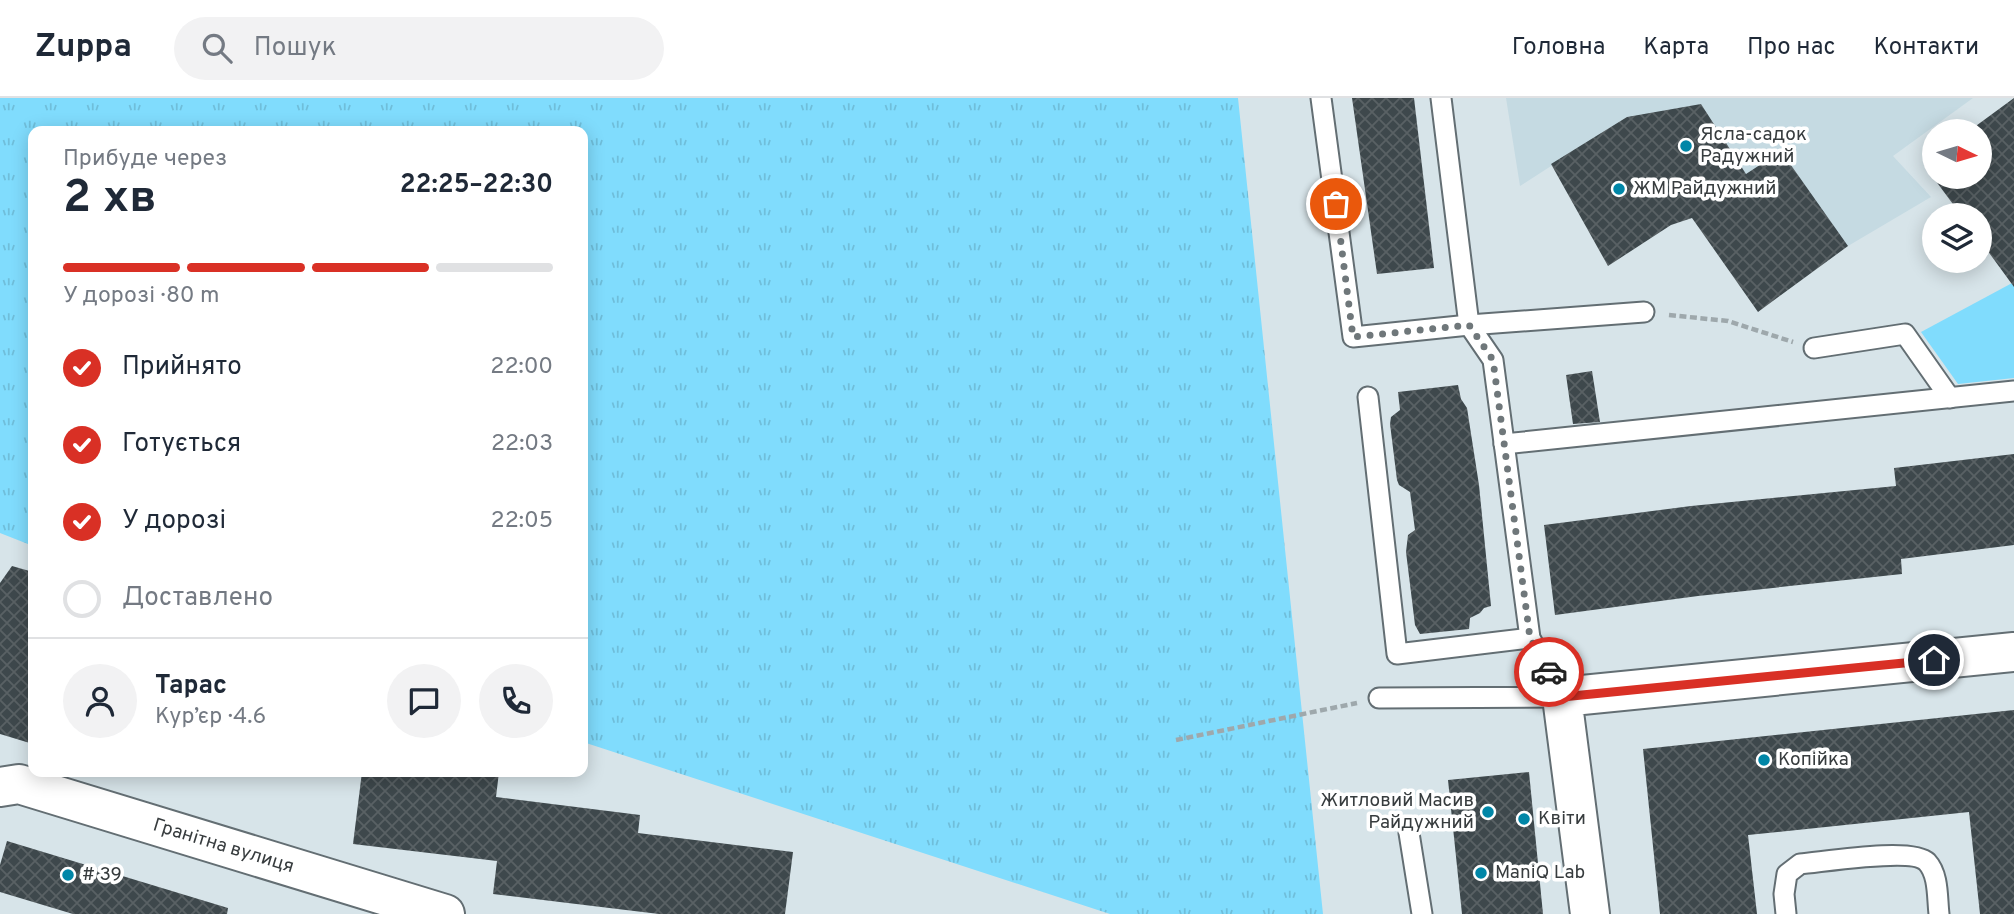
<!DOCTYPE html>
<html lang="uk">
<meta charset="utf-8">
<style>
body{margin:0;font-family:Overpass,sans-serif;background:#f2f2f3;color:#1f2937;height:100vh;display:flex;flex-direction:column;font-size:26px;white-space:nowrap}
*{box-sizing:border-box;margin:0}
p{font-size:23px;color:#747a83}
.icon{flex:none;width:38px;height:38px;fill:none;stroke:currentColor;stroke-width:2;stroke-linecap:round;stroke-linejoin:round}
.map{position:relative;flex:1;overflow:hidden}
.drawer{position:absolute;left:28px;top:28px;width:560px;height:651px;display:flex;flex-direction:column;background:#fff;border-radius:14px;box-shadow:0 4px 18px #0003}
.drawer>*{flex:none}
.needle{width:46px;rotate:95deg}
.controls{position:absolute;left:1922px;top:21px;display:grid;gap:14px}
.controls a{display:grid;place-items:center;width:70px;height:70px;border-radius:50%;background:#fff;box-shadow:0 4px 18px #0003;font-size:35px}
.pin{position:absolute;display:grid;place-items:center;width:60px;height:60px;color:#fff;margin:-30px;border:4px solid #fff;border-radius:50%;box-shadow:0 2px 7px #0007}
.courier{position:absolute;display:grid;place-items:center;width:70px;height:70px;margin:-35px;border:5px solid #d93025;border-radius:50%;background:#fff;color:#222;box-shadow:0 2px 9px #0007}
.head em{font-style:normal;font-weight:700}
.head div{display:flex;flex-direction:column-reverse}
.head{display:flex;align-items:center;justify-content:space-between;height:119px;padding:0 35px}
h1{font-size:46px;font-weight:700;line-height:52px}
.bar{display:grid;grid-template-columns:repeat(4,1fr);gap:10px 7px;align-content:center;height:84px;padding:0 35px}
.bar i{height:9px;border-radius:5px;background:#e0e1e3}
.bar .active{background:#d93025}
.bar p{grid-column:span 4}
.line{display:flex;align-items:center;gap:18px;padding:0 35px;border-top:2px solid #e0e1e3}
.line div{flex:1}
.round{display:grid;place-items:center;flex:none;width:74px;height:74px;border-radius:37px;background:#f2f2f3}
ol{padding:0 35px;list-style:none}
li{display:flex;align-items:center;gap:21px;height:77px}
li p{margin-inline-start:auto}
li .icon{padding:7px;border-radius:50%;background:#d93025;color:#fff;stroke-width:4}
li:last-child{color:#747a83}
li i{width:38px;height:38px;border:4px solid #e0e1e3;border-radius:50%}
header{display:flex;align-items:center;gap:42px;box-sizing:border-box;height:98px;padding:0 35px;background:#fff;border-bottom:2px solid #e0e1e3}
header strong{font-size:33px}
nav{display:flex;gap:38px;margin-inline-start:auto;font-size:24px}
.search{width:490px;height:63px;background:#f2f2f3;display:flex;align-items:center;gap:18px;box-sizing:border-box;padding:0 24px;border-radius:38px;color:#747a83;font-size:26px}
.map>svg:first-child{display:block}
.built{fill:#c5dae2}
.grass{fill:url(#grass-tufts)}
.green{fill:#80dcfd}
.building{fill:url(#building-cross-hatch)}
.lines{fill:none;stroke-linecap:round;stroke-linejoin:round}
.service-casing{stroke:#636e73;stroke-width:23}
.minor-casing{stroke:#636e73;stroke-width:42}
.path{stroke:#9ea8ac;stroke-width:4.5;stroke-dasharray:7 3.5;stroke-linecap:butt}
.service{stroke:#fff;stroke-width:19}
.minor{stroke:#fff;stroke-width:38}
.done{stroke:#6f777a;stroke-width:7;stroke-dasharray:0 12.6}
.route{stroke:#d93025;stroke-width:9}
.poi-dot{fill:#0086a7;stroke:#fff;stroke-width:2.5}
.labels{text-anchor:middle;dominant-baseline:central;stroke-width:7;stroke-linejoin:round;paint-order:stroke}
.poi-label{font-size:19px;fill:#373c3e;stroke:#fff;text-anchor:start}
.street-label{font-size:19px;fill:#373c3e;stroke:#fff}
</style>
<header>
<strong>Zuppa</strong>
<div class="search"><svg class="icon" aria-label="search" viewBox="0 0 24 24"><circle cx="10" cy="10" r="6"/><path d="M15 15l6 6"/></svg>Пошук</div>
<nav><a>Головна</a><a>Карта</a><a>Про нас</a><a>Контакти</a></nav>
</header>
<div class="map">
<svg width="2014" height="816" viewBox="0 0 2014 816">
<defs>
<pattern id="grass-tufts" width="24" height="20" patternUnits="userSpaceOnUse" patternTransform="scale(1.75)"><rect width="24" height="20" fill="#80dcfd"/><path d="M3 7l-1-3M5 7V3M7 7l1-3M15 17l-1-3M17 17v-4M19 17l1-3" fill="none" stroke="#6fbeda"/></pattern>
<pattern id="building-cross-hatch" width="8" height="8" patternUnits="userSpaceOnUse" patternTransform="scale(1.75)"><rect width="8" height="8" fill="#3e484c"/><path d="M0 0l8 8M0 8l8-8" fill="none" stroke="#596164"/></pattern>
</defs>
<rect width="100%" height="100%" fill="#d7e4e9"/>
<!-- built -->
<polygon class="built" points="1506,0 1973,0 1893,58 1931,99 1848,148 1689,115 1674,99 1627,19 1520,88"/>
<!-- grass -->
<polygon class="grass" points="0,0 1238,0 1323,816 1110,816 583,644 583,33 33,33 33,448 0,435"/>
<!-- green -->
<polygon class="green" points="2014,184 2014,280 1958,286 1921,234"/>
<!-- building -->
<g class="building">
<polygon points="1352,0 1414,0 1434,170 1377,176"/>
<polygon points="2014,0 2014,189 1979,141 1979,117 1961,117 1924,67 1934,59 1934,79 1979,79 1979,33 1969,33"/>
<polygon points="1701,6 1746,76 1781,53 1848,148 1758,214 1692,120 1671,127 1608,168 1551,66 1627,19"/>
<polygon points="1592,273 1600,324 1573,326 1566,277"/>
<polygon points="1458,287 1461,301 1467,310 1479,387 1491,508 1484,510 1480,515 1470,520 1469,531 1420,536 1415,527 1406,454 1408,437 1415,432 1410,394 1399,387 1397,382 1390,326 1391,319 1400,312 1398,294"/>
<polygon points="2014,356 2014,447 1901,461 1902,476 1698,498 1555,517 1544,427 1691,408 1896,388 1894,370"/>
<polygon points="12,468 33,474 33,646 0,636 0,485"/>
<polygon points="2014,612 2014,816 1980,816 1969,714 1748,737 1757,816 1660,816 1643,651"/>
<polygon points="362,674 499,674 496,699 640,717 638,735 793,754 785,816 659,816 493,796 497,763 353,746"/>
<polygon points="1529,674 1543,816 1462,816 1448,682"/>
<polygon points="7,743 228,810 227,816 73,816 0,794 0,767"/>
</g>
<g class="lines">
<!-- service casing -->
<g class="service-casing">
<g id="service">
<polyline points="1321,0 1353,239 1469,227 1644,214"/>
<polyline points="1814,250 1905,236 1950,300"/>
<polyline points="1368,299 1397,556 1530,540"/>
<polyline points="1504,346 2014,293"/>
<polyline points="1379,600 1562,599 1530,540 1493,262 1469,227 1441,0"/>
<polyline points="1409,735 1422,816"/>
<path d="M1786 816 1784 796 1787 776 1800 766C1824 764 1912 749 1927 764 1939 777 1937 800 1939 816"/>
</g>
</g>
<!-- minor casing -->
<g class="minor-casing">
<g id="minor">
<path id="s1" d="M0 689 19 686 445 816"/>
<polyline points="1590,816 1562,599 2014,554"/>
</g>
</g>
<!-- path -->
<g class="path">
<polyline points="1669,217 1728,223 1793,244"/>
<polyline points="1176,642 1357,605"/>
</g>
<!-- service -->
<use href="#service" class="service"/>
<!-- minor -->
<use href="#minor" class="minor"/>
</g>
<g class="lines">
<!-- done -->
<polyline class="done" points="1336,106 1353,239 1469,227 1493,262 1530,540 1549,574"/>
<!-- route -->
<polyline class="route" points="1549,574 1562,599 1934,562"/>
</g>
<!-- markers -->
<g class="poi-dot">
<circle cx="1686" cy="48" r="7"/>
<circle cx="1619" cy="91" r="7"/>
<circle cx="1764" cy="662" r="7"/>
<circle cx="1488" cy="714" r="7"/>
<circle cx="1524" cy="721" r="7"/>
<circle cx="1481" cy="775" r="7"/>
<circle cx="68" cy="777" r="7"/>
</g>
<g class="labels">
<!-- poi labels -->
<g class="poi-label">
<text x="1700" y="37">Ясла-садок<tspan x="1700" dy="22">Радужний</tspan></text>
<text x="1633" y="91">ЖМ Райдужний</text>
<text x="1778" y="662">Копійка</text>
<text x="1474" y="703" text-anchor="end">Житловий Масив<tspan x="1474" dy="22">Райдужний</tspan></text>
<text x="1538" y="721">Квіти</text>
<text x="1495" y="775">ManiQ Lab</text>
<text x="82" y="777"># 39</text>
</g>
<!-- street labels -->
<g class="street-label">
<text stroke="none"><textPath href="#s1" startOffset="233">Гранітна вулиця</textPath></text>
</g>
</g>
</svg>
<div class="controls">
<a><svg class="needle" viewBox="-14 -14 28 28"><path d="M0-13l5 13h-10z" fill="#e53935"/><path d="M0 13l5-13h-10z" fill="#747a83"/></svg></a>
<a><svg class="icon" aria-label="layers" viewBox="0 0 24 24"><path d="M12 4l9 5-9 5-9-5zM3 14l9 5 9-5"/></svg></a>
</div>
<div class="pin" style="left:1336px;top:106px;background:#ea580c"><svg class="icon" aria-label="bag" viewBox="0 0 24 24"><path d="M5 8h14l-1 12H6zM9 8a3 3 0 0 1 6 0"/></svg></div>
<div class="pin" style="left:1934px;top:562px;background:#1f2937"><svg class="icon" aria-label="home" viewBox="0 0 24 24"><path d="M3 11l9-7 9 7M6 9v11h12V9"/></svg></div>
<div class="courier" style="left:1549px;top:574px"><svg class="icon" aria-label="car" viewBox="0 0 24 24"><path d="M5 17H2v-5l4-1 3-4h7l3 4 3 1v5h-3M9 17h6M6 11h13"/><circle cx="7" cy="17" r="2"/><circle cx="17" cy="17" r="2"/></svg></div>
<section class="drawer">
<div class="head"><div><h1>2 хв</h1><p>Прибуде через</p></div><em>22:25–22:30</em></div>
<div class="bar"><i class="active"></i><i class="active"></i><i class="active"></i><i></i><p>У дорозі · 80 m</p></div>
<ol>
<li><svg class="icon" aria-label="check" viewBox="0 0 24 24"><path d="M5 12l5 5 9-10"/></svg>Прийнято<p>22:00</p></li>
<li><svg class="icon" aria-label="check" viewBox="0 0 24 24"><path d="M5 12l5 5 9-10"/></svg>Готується<p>22:03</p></li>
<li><svg class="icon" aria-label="check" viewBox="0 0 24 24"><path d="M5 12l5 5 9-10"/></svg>У дорозі<p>22:05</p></li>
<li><i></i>Доставлено</li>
</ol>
<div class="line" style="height:126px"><a class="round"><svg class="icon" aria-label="person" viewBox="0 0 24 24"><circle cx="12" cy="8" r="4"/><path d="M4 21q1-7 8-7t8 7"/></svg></a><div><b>Тарас</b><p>Кур’єр · 4.6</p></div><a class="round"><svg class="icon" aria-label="chat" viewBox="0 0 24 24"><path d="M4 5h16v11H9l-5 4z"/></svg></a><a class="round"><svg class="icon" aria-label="phone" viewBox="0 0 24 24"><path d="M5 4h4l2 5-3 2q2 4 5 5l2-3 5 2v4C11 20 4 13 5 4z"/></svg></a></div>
</section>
</div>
